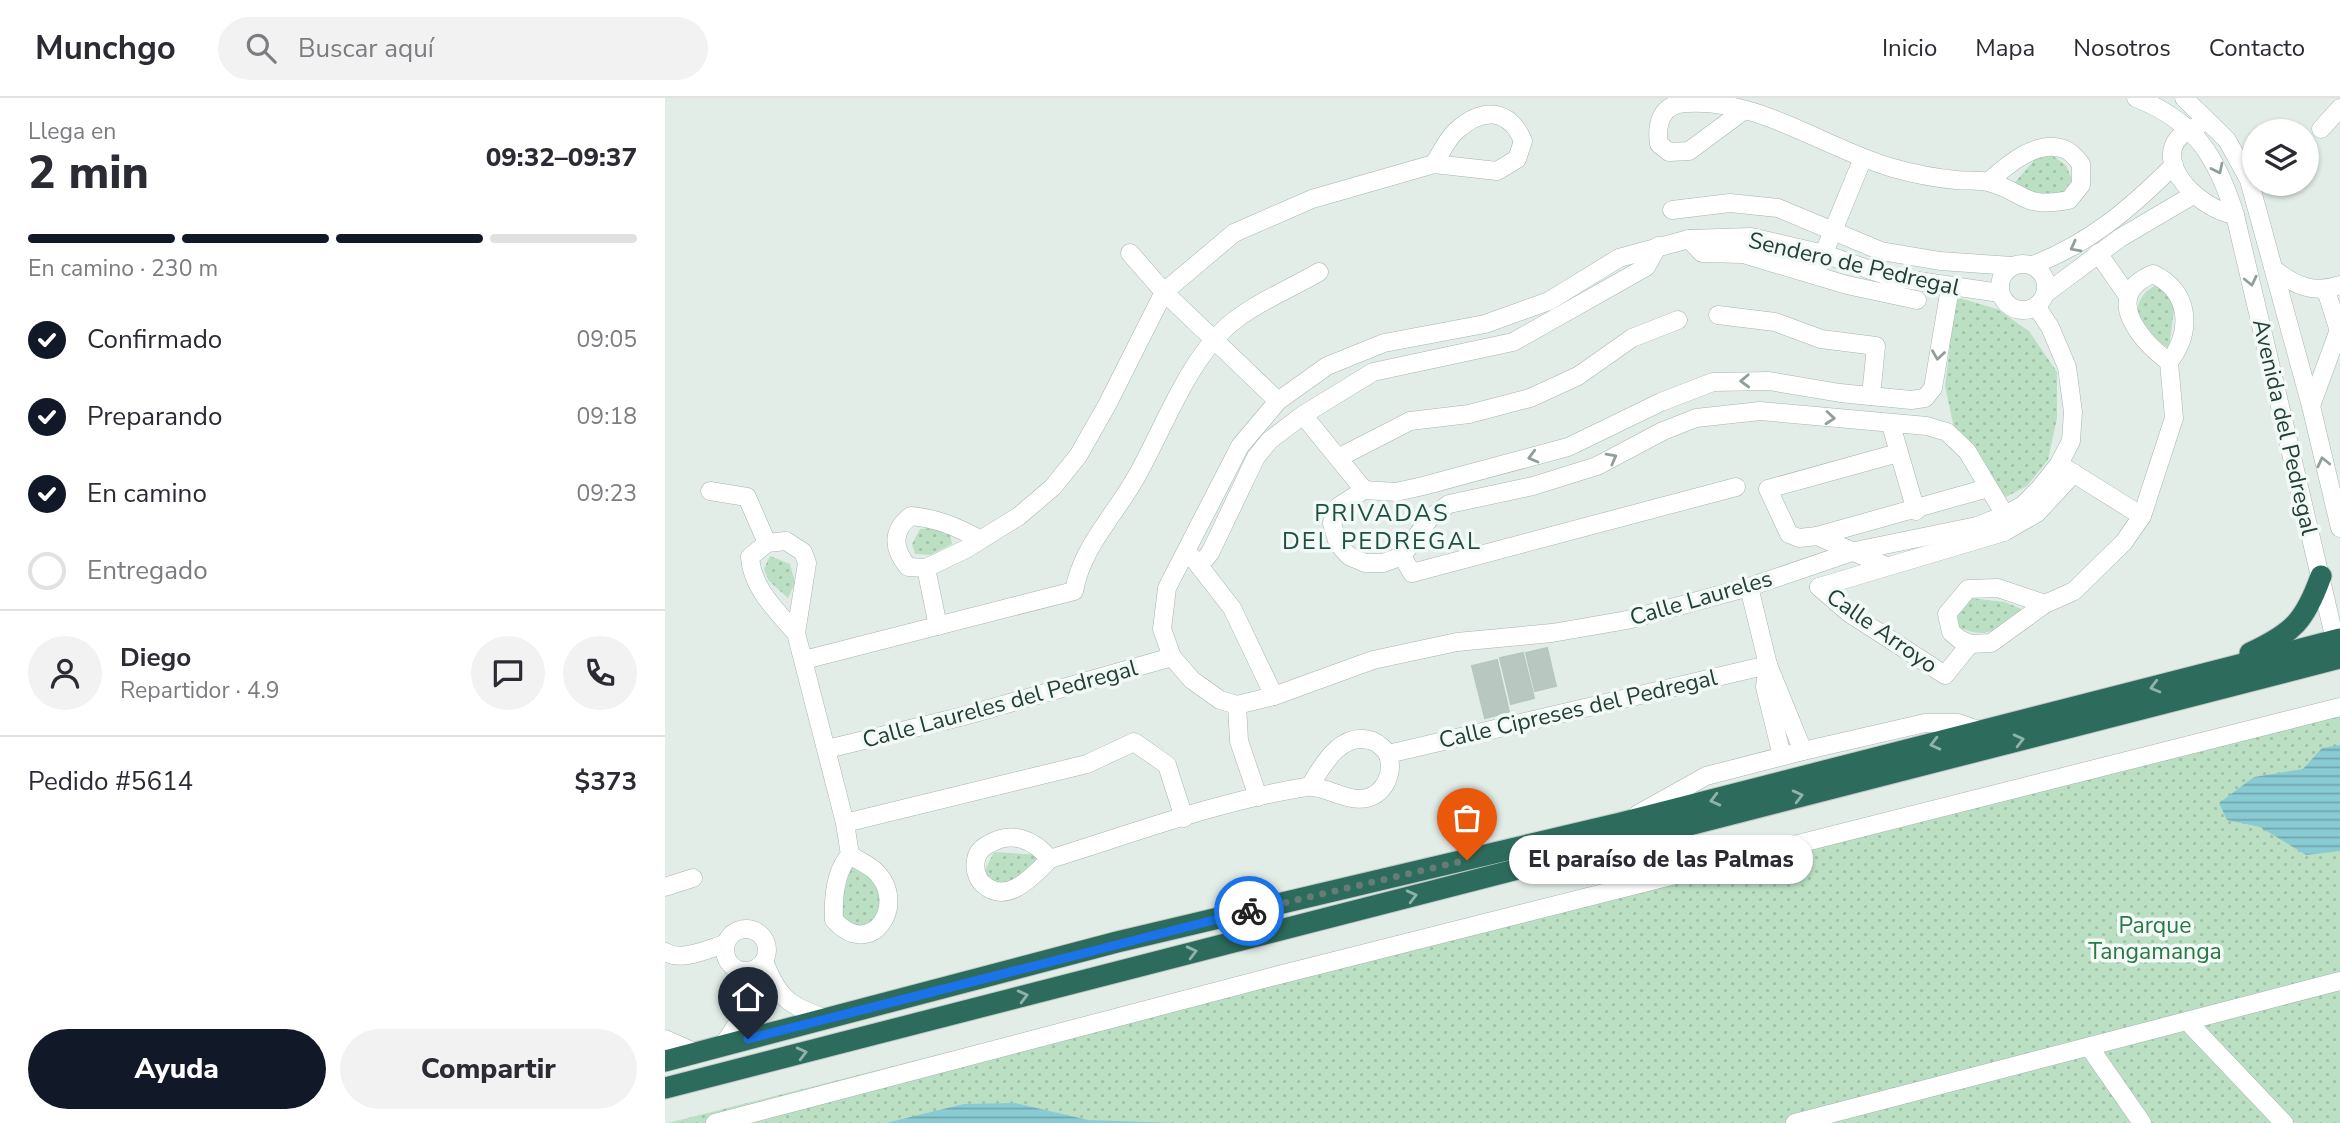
<!DOCTYPE html>
<html lang="es">
<meta charset="utf-8">
<style>
body{margin:0;font-family:"Nunito Sans",sans-serif;background:#f2f2f3;color:#2b2b33;height:100vh;display:flex;flex-direction:column;font-size:26px;white-space:nowrap}
*{box-sizing:border-box;margin:0}
p{font-size:23px;color:#7c7c81}
.icon{flex:none;width:38px;height:38px;fill:none;stroke:currentColor;stroke-width:2;stroke-linecap:round;stroke-linejoin:round}
.map{position:relative;flex:1;overflow:hidden}
.panel{display:flex;flex-direction:column;background:#fff;width:665px}
.panel>*{flex:none}
.buttons{position:absolute;left:1577px;top:21px;display:grid;gap:14px}
.buttons a{display:grid;place-items:center;width:77px;height:77px;border-radius:50%;background:#fff;box-shadow:0 2px 5px #0004;font-size:35px}
.pin{position:absolute;display:grid;place-items:center;width:60px;height:60px;color:#fff;margin:-72px -30px;border-radius:50% 50% 50% 0;rotate:-45deg;box-shadow:0 0 7px #0007}
.pin .icon{rotate:45deg}
.courier{position:absolute;display:grid;place-items:center;width:70px;height:70px;margin:-35px;border:5px solid #1a73e8;border-radius:50%;background:#fff;color:#222;box-shadow:0 2px 9px #0007}
.bubble{position:absolute;height:49px;border-radius:24px;background:#fff;box-shadow:0 2px 5px #0004;font-size:23px;font-weight:800;line-height:49px;text-align:center}
.head em{font-style:normal;font-weight:800}
.head div{display:flex;flex-direction:column-reverse}
.head{display:flex;align-items:center;justify-content:space-between;height:119px;padding:0 28px}
h1{font-size:46px;font-weight:800;line-height:52px}
.bar{display:grid;grid-template-columns:repeat(4,1fr);gap:10px 7px;align-content:center;height:84px;padding:0 28px}
.bar i{height:9px;border-radius:5px;background:#e1e1e2}
.bar .current{background:#111827}
.bar p{grid-column:span 4}
.line{display:flex;align-items:center;gap:18px;padding:0 28px;border-top:2px solid #e1e1e2}
.line div{flex:1}
.round{display:grid;place-items:center;flex:none;width:74px;height:74px;border-radius:37px;background:#f2f2f3}
ol{padding:0 28px;list-style:none}
li{display:flex;align-items:center;gap:21px;height:77px}
li p{margin-inline-start:auto}
li .icon{padding:7px;border-radius:50%;background:#111827;color:#fff;stroke-width:4}
li:last-child{color:#7c7c81}
li i{width:38px;height:38px;border:4px solid #e1e1e2;border-radius:50%}
.action{display:flex;gap:14px;margin-top:auto;padding:14px 28px}
.action a{flex:1;height:80px;border-radius:42px;background:#111827;color:#fff;font-size:28px;font-weight:800;line-height:80px;text-align:center}
.action a+a{background:#f2f2f3;color:#2b2b33}
header{display:flex;align-items:center;gap:42px;box-sizing:border-box;height:98px;padding:0 35px;background:#fff;border-bottom:2px solid #e1e1e2}
header strong{font-size:33px}
nav{display:flex;gap:38px;margin-inline-start:auto;font-size:24px}
.search{width:490px;height:63px;background:#f2f2f3;display:flex;align-items:center;gap:18px;box-sizing:border-box;padding:0 24px;border-radius:38px;color:#7c7c81;font-size:26px}
main{display:flex;flex:1;min-height:0}
.map>svg:first-child{display:block}
.park{fill:url(#park-dots)}
.water{fill:url(#water-rules)}
.building{fill:#b8c8c1;stroke:#b5c7bf;stroke-width:2}
.lines{fill:none;stroke-linecap:round;stroke-linejoin:round}
.minor-casing{stroke:#a5b5af;stroke-width:19}
.highway-casing{stroke:#c1c9c7;stroke-width:23}
.minor{stroke:#fff;stroke-width:18}
.highway{stroke:#2d6c5c;stroke-width:21}
.oneway{stroke:#909f9a}
.oneway2{stroke:#90b2a9}
.done{stroke:#667c74;stroke-width:7;stroke-dasharray:0 12.6}
.route{stroke:#1a73e8;stroke-width:9}
.labels{text-anchor:middle;dominant-baseline:central;stroke-width:7;stroke-linejoin:round;paint-order:stroke}
.street-label{font-size:23px;fill:#223f36;stroke:#f3f9f6}
.park-label{font-size:23px;fill:#2b7745;stroke:#f3f9f6}
.neighbourhood-label{font-size:24px;letter-spacing:2px;fill:#1d5143;stroke:#f3f9f6}
</style>
<header>
<strong>Munchgo</strong>
<div class="search"><svg class="icon" aria-label="search" viewBox="0 0 24 24"><circle cx="10" cy="10" r="6"/><path d="M15 15l6 6"/></svg>Buscar aquí</div>
<nav><a>Inicio</a><a>Mapa</a><a>Nosotros</a><a>Contacto</a></nav>
</header>
<main>
<section class="panel">
<div class="head"><div><h1>2 min</h1><p>Llega en</p></div><em>09:32–09:37</em></div>
<div class="bar"><i class="current"></i><i class="current"></i><i class="current"></i><i></i><p>En camino · 230 m</p></div>
<ol>
<li><svg class="icon" aria-label="check" viewBox="0 0 24 24"><path d="M5 12l5 5 9-10"/></svg>Confirmado<p>09:05</p></li>
<li><svg class="icon" aria-label="check" viewBox="0 0 24 24"><path d="M5 12l5 5 9-10"/></svg>Preparando<p>09:18</p></li>
<li><svg class="icon" aria-label="check" viewBox="0 0 24 24"><path d="M5 12l5 5 9-10"/></svg>En camino<p>09:23</p></li>
<li><i></i>Entregado</li>
</ol>
<div class="line" style="height:126px"><a class="round"><svg class="icon" aria-label="person" viewBox="0 0 24 24"><circle cx="12" cy="8" r="4"/><path d="M4 21q1-7 8-7t8 7"/></svg></a><div><b>Diego</b><p>Repartidor · 4.9</p></div><a class="round"><svg class="icon" aria-label="chat" viewBox="0 0 24 24"><path d="M4 5h16v11H9l-5 4z"/></svg></a><a class="round"><svg class="icon" aria-label="phone" viewBox="0 0 24 24"><path d="M5 4h4l2 5-3 2q2 4 5 5l2-3 5 2v4C11 20 4 13 5 4z"/></svg></a></div>
<div class="line" style="height:91px"><div>Pedido #5614</div><b>$373</b></div>
<div class="action"><a>Ayuda</a><a>Compartir</a></div>
</section>
<div class="map">
<svg width="1675" height="1025" viewBox="0 0 1675 1025">
<defs>
<pattern id="park-dots" width="8" height="8" patternUnits="userSpaceOnUse" patternTransform="scale(1.75)"><rect width="8" height="8" fill="#bbdfc3"/><path d="M2 2h.1M6 6h.1" fill="none" stroke="#a0c0a8" stroke-width="1.8" stroke-linecap="round"/></pattern>
<pattern id="water-rules" width="6" height="5" patternUnits="userSpaceOnUse" patternTransform="scale(1.75)"><rect width="6" height="5" fill="#89cbd3"/><path d="M0 2.5h6" fill="none" stroke="#70a6ac"/></pattern>
</defs>
<rect width="100%" height="100%" fill="#e3ede8"/>
<!-- park -->
<g class="park">
<polygon points="1388,58 1401,67 1407,82 1395,98 1345,90 1371,60"/>
<path d="M1489 188 1505 192 1509 212 1504 250C1478 237 1457 208 1489 188Z"/>
<polygon points="1291,199 1332,211 1364,233 1392,274 1392,320 1383,362 1362,388 1335,402 1289,330 1280,288"/>
<polygon points="267,430 285,435 287,446 265,457 250,456 247,446 255,431"/>
<polygon points="105,458 125,466 130,485 123,500 104,483 99,471"/>
<path d="M1305 500 1340 504 1361 513C1334 529 1324 543 1293 529V515Z"/>
<polygon points="1675,602 1675,1025 3,1025"/>
<polygon points="329,754 375,757 353,786 334,787 322,782 320,772"/>
<polygon points="186,765 206,781 218,802 211,824 187,831 174,816"/>
</g>
<!-- water -->
<g class="water">
<polygon points="1675,647 1675,753 1641,757 1595,729 1562,722 1554,705 1589,679 1638,671 1657,650"/>
<polygon points="350,1005 423,1022 511,1025 221,1025 299,1006"/>
</g>
<!-- building -->
<g class="building">
<polygon points="882,550 891,588 870,593 861,555"/>
<polygon points="858,555 869,600 846,606 835,560"/>
<polygon points="832,562 844,614 820,620 807,568"/>
</g>
<g class="lines">
<!-- minor casing -->
<g class="minor-casing">
<g id="minor">
<path d="M1471 0C1530 23 1552 59 1570 117L1670 542"/>
<polyline points="1519,0 1562,42 1584,82 1646,308 1675,430"/>
<path d="M1078 13 1024 53 1004 54 994 46C991 26 996 6 1021 5 1095 0 1160 51 1228 70 1249 76 1270 80 1291 82 1302 83 1314 82 1323 84 1362 94 1355 111 1404 102L1416 87V66C1412 61 1405 53 1399 51 1372 41 1342 67 1323 84"/>
<path d="M1533 28C1473 50 1530 111 1570 117"/>
<polyline points="1656,31 1675,10"/>
<polyline points="1007,112 1065,105 1113,110 1216,153 1275,163 1347,168"/>
<polyline points="1024,141 1037,155 1078,156 1182,187 1252,202"/>
<polyline points="465,155 499,194 613,303"/>
<polyline points="1433,155 1463,198"/>
<circle cx="1358" cy="189" r="23"/>
<polyline points="1154,167 1198,60"/>
<path d="M1368 167C1425 145 1466 110 1509 67"/>
<path d="M1610 172C1630 188 1650 196 1675 187"/>
<polyline points="1285,190 1268,290 1260,300 1246,302 1175,295 1104,283 1048,284 996,304 903,349 758,388 731,394 699,392 674,408 667,425 673,446 684,458 700,465 718,465 737,458 765,420 784,406 868,388 932,368 998,333 1031,320 1095,313 1262,328 1282,334 1302,353 1340,417 1339,434"/>
<polyline points="1661,192 1673,230"/>
<polyline points="1335,195 1226,179 1159,156 1086,139 1024,141 954,160 884,203 820,226 719,245 662,268 613,303 575,348 502,490 497,531 507,559 527,582 555,602 572,607 609,598 708,562 792,544 887,535 962,522 1084,489 1190,453 1312,428 1340,417 1358,407 1375,390 1394,366 1406,343 1408,314 1402,269 1385,229 1371,208"/>
<polyline points="1380,196 1455,140 1528,97"/>
<polyline points="1053,217 1110,224 1156,241 1211,248 1206,298"/>
<polyline points="1646,308 1675,229"/>
<polyline points="638,317 699,392"/>
<polyline points="1226,327 1251,413"/>
<polyline points="673,360 745,323 804,316 865,300 913,278 967,240 1013,222"/>
<polyline points="1400,370 1477,418"/>
<polyline points="45,393 82,399 102,445"/>
<polyline points="1152,438 1323,390"/>
<path d="M314 441C292 429 271 420 246 418 226 433 228 451 243 469L261 470 301 451 354 418 388 389 413 358 442 307 499 194 569 135 647 101 769 66 832 73 852 61 858 43C844 10 817 9 791 33 782 41 776 55 769 66"/>
<polyline points="737,458 747,475 1071,389"/>
<polyline points="528,460 567,510 609,598"/>
<polyline points="1219,467 1152,438 1134,440 1124,436 1103,391 1233,355"/>
<polyline points="534,468 545,455 591,359 605,342 638,317 708,274 848,244 981,169 993,148"/>
<polyline points="261,470 273,528"/>
<polyline points="1084,489 1103,567 1138,653"/>
<polyline points="1154,489 1339,434 1372,415 1409,375"/>
<polyline points="1154,489 1184,515 1280,577 1305,546"/>
<path d="M1380 506 1333 490 1303 491 1282 516 1286 534 1294 541 1305 546 1326 545 1380 506 1409 493 1459 444 1477 418 1509 320 1504 264C1528 233 1525 193 1488 176 1436 197 1475 242 1504 264"/>
<path d="M131 535C111 512 87 490 85 459L102 445 121 443 138 454 142 465 131 535 180 725 185 757C193 762 202 766 209 772 245 804 207 864 169 822 168 800 170 773 185 757"/>
<path d="M139 562 409 493C417 449 449 418 470 381 499 331 523 258 570 222 594 203 627 190 654 174"/>
<polyline points="1103,567 1100,589 1117,658"/>
<polyline points="572,607 574,643 593,699"/>
<polyline points="162,651 299,618 507,559"/>
<polyline points="723,656 1103,567"/>
<polyline points="973,716 1041,678 1138,653 1260,625 1293,625 1319,634"/>
<polyline points="180,725 422,666 469,644 502,667 519,720"/>
<path d="M385 761C369 742 347 732 324 746 318 749 312 754 311 762 309 770 312 781 318 786 342 808 368 778 385 761 469 735 554 703 641 689 657 686 682 705 702 700 720 695 729 675 723 657 721 652 713 645 708 643 677 632 658 666 645 688"/>
<polyline points="0,789 28,780"/>
<circle cx="81" cy="852" r="21"/>
<path d="M0 854C16 864 43 851 60 846"/>
<path d="M99 863C114 902 124 907 162 921"/>
<polyline points="1523,924 1619,1025"/>
<polyline points="0,941 31,955"/>
<path d="M57 948C76 922 89 905 77 873"/>
<polyline points="1425,950 1477,1025"/>
<polyline points="50,1025 610,878 1675,609"/>
<polyline points="1130,1025 1675,883"/>
</g>
</g>
<!-- highway casing -->
<g class="highway-casing">
<g id="highway">
<path d="M1585 555C1628 535 1640 523 1656 478"/>
<polyline points="0,963 452,844 956,725 1675,541"/>
<polyline points="0,990 1675,560"/>
</g>
</g>
<!-- minor -->
<use href="#minor" class="minor"/>
<!-- highway -->
<use href="#highway" class="highway"/>
</g>
<!-- one-way arrows -->
<defs><path id="oneway-chevron" d="M-2-3.5L2.5 0L-2 3.5" fill="none" stroke-width="1.6" stroke-linecap="round" stroke-linejoin="round" transform="scale(1.75)"/></defs>
<g class="oneway">
<use href="#oneway-chevron" transform="translate(1553 71) rotate(64)"/>
<use href="#oneway-chevron" transform="translate(1410 149) rotate(152)"/>
<use href="#oneway-chevron" transform="translate(1586 183) rotate(77)"/>
<use href="#oneway-chevron" transform="translate(1273 257) rotate(98)"/>
<use href="#oneway-chevron" transform="translate(1080 283) rotate(178)"/>
<use href="#oneway-chevron" transform="translate(1165 320) rotate(5)"/>
<use href="#oneway-chevron" transform="translate(868 359) rotate(165)"/>
<use href="#oneway-chevron" transform="translate(947 360) rotate(-28)"/>
<use href="#oneway-chevron" transform="translate(1658 364) rotate(-103)"/>
</g>
<g class="oneway2">
<use href="#oneway-chevron" transform="translate(1490 589) rotate(165)"/>
<use href="#oneway-chevron" transform="translate(1354 642) rotate(-14)"/>
<use href="#oneway-chevron" transform="translate(1270 646) rotate(166)"/>
<use href="#oneway-chevron" transform="translate(1133 698) rotate(-14)"/>
<use href="#oneway-chevron" transform="translate(1050 702) rotate(166)"/>
<use href="#oneway-chevron" transform="translate(747 798) rotate(-14)"/>
<use href="#oneway-chevron" transform="translate(527 854) rotate(-14)"/>
<use href="#oneway-chevron" transform="translate(358 898) rotate(-14)"/>
<use href="#oneway-chevron" transform="translate(137 955) rotate(-14)"/>
</g>
<g class="lines">
<!-- done -->
<polyline class="done" points="584,813 802,762"/>
<!-- route -->
<polyline class="route" points="83,941 584,813"/>
</g>
<g class="labels">
<!-- street labels -->
<g class="street-label">
<text transform="translate(1189 166) rotate(13)">Sendero de Pedregal</text>
<text transform="translate(1620 329) rotate(77)">Avenida del Pedregal</text>
<text transform="translate(1036 500) rotate(-16)">Calle Laureles</text>
<text transform="translate(1217 533) rotate(35)">Calle Arroyo</text>
<text transform="translate(335 606) rotate(-15)">Calle Laureles del Pedregal</text>
<text transform="translate(913 611) rotate(-13)">Calle Cipreses del Pedregal</text>
</g>
<!-- park labels -->
<g class="park-label">
<text x="1490" y="827">Parque<tspan x="1490" dy="26">Tangamanga</tspan></text>
</g>
<!-- neighbourhood labels -->
<g class="neighbourhood-label">
<text x="717" y="415">PRIVADAS<tspan x="717" dy="28">DEL PEDREGAL</tspan></text>
</g>
</g>
</svg>
<div class="buttons">
<a><svg class="icon" aria-label="layers" viewBox="0 0 24 24"><path d="M12 4l9 5-9 5-9-5zM3 14l9 5 9-5"/></svg></a>
</div>
<div class="pin" style="left:802px;top:762px;background:#ea580c"><svg class="icon" aria-label="bag" viewBox="0 0 24 24"><path d="M5 8h14l-1 12H6zM9 8a3 3 0 0 1 6 0"/></svg></div>
<div class="pin" style="left:83px;top:941px;background:#1f2937"><svg class="icon" aria-label="home" viewBox="0 0 24 24"><path d="M3 11l9-7 9 7M6 9v11h12V9"/></svg></div>
<div class="courier" style="left:584px;top:813px"><svg class="icon" aria-label="bike" viewBox="0 0 24 24"><circle cx="6" cy="16" r="4"/><circle cx="18" cy="16" r="4"/><path d="M6 16l4-8h5l3 8M10 8l3 8H6M13 5h3"/></svg></div>
<div class="bubble" style="left:844px;top:737px;width:304px">El paraíso de las Palmas</div>
</div>
</main>
